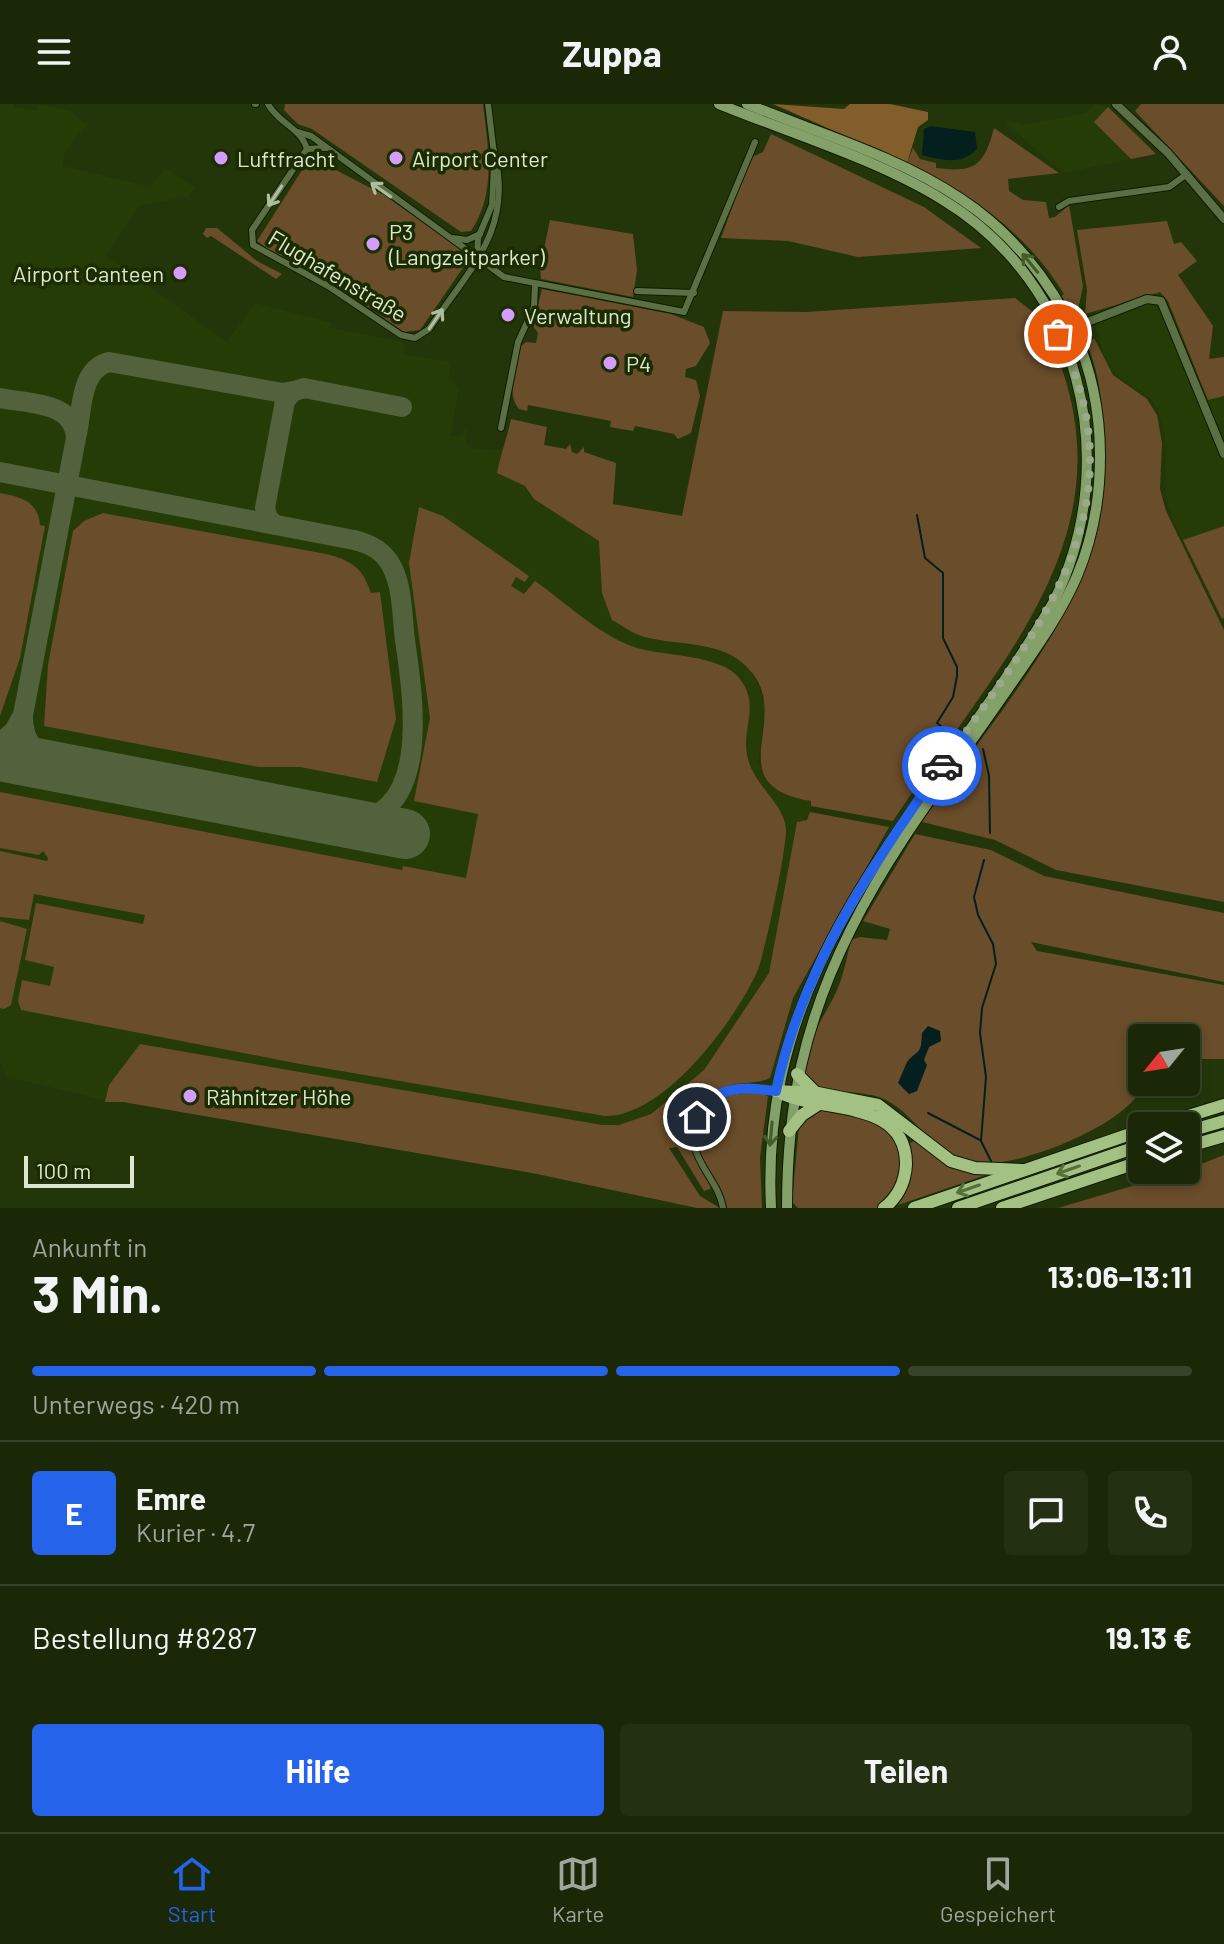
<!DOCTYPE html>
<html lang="de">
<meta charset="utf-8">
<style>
body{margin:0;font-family:Barlow,sans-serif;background:#233012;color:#f1f3f6;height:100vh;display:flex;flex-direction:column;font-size:30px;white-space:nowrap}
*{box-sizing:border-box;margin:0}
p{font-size:26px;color:#9fa69c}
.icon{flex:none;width:44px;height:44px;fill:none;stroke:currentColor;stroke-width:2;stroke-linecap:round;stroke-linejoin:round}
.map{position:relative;height:1104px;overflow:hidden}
.drawer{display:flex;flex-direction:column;background:#1a2808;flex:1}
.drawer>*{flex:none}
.needle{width:52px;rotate:240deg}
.fabs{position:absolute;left:1128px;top:920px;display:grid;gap:16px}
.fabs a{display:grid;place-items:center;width:72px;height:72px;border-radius:8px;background:#1a2808;box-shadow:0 4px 12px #0003,0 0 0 2px #384429;font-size:40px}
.scale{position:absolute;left:24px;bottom:20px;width:110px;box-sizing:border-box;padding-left:8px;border:4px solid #dbe8cf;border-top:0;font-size:22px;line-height:28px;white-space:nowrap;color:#dbe8cf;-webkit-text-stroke:6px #1a2c00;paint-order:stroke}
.pin{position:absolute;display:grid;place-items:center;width:68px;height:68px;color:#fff;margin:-34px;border:4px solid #fff;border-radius:50%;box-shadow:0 2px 8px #0007}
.courier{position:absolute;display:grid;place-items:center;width:80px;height:80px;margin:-40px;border:6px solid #2563eb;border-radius:50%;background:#fff;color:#222;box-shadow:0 2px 10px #0007}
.head em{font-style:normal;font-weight:700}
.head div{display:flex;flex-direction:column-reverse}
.head{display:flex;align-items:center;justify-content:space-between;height:136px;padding:0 32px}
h1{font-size:52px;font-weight:700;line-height:60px}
.bar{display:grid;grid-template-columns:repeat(4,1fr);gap:12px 8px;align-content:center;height:96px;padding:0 32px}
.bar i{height:10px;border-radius:6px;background:#384429}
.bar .current{background:#2563eb}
.bar p{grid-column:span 4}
.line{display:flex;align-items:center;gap:20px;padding:0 32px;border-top:2px solid #384429}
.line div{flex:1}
.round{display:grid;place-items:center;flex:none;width:84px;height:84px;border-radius:8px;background:#233012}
.cta{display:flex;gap:16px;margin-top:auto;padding:16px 32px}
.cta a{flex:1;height:92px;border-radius:8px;background:#2563eb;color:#fff;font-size:32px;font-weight:700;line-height:92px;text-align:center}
.cta a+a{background:#233012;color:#f1f3f6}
header{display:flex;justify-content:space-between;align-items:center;height:104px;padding:0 32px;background:#1a2808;font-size:36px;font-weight:700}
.menu{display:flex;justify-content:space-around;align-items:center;height:112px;border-top:2px solid #384429;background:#1a2808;font-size:22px;color:#9fa69c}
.menu a{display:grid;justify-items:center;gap:4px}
.menu .current{color:#2563eb}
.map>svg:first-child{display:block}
.built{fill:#263c07}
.green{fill:#6a4d2a}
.forest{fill:#845d2c}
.water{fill:#04201e}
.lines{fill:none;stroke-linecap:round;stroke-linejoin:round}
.stream{stroke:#04201e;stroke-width:2}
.taxiway{stroke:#51623c;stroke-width:20}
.runway{stroke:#51623c;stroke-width:50}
.minor-casing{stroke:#0f1c00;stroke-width:8}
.tertiary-casing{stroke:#0f1c00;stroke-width:10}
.primary-casing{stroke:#0f1c00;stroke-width:12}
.motorway-casing{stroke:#0f1c00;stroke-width:14}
.minor{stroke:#5a7044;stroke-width:6}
.tertiary{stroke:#5a7044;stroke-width:8}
.primary{stroke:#85a16a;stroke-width:10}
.motorway{stroke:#a2c183;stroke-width:12}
.oneway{stroke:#aebe9e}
.oneway2{stroke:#455b2a}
.oneway3{stroke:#576f3b}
.done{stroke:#9baa8a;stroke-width:8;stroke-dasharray:0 14.4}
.route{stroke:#2563eb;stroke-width:10}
.poi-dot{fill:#d49cfc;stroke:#1a2c00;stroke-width:3}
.labels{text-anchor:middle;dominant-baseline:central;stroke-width:7;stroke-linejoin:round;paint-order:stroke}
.poi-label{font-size:22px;fill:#dbe8cf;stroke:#1a2c00;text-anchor:start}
.street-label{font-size:22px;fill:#dbe8cf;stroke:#1a2c00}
</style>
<header><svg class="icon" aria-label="menu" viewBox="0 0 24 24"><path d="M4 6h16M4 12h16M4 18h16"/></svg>Zuppa<svg class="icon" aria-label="person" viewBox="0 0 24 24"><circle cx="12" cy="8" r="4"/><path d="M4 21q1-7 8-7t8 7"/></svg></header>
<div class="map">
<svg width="1224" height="1104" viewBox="0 0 1224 1104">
<rect width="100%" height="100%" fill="#23360a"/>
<!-- built -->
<g class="built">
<polygon points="0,0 14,0 14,3 37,7 38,0 71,7 86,21 65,47 62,62 151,83 165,64 195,84 189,92 139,102 106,152 227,238 255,199 332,219 331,224 403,238 403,250 451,258 448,275 459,284 450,331 461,333 467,323 466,340 471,345 501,346 510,339 616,359 610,428 645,533 718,545 736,553 755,572 765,602 758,659 772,682 812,699 809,714 797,719 769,869 704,966 642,1016 612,1025 139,949 104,996 7,973 0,958"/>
<polygon points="1095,0 1108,3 1095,18 1131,55 1064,69 1006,20 1008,16 1025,21 1076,11 1087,8"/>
<polygon points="1167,117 1174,140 1181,138 1197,157 1178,171 1213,222 1209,255 1224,253 1224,513 1173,417 1166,394 1165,333 1160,312 1151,294 1120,274 1104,252 1087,186 1077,126"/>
</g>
<!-- green -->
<g class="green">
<path d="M285 0H483C488 44 497 88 471 127L461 128 312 25 298 20 284 6Z"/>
<polygon points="1141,0 1224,0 1224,102 1135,7"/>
<polygon points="1108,3 1156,50 1131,55 1094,18"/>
<path d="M994 24 1059 69 1008 75 1009 87 1023 96 1046 98 1049 114 1055 113 1069 101 1083 182 1077 211 1061 192 1064 190C1025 127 972 91 907 59L913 44 920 55 936 59V64C975 69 984 62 994 24Z"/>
<polygon points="771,30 924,103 981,144 858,153 788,137 721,134 750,54 763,48"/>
<polygon points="317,49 329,55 328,61 334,65 384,91 468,150 469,155 420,226 404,228 335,180 276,151 257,137 311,52"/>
<polygon points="550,116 633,130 637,166 633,193 541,175 540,164"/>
<polygon points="1167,117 1174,140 1181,138 1197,157 1178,171 1213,222 1209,255 1224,253 1224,292 1208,296 1168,197 1160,188 1085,210 1087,186 1077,126"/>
<polygon points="206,124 217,124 257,157 282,170 276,175 211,132 207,134 203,130"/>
<path d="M542 185 671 210 704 223 710 239 696 262 686 265 685 273 696 276 700 292 691 329 678 335 674 330 635 322 633 327 610 323 611 317 528 301 527 307 519 305C505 289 517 261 521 242L526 238 536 239 538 229 533 222Z"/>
<path d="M1015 194 1033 208 1036 207C1151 416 1002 551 893 717L811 702V697C718 681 790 618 753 570 727 535 683 543 645 533 633 530 623 522 612 516L602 489 599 437 534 395 525 382 497 369C501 349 507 334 511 315L547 323 544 341 566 345 570 340 572 348 577 350 584 343V348L616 359 613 400 682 412 723 207 806 208Z"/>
<path d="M1094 234 1113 271 1147 295 1157 311 1162 339 1160 385 1166 407 1224 526V798L1056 766 995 736 922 718C1006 592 1112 494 1103 331 1102 298 1100 273 1088 242Z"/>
<path d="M0 389C21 393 38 397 40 421L45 422 20 554 0 612Z"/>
<path d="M419 403 443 412 529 472 525 478 516 473 511 482 524 490 535 477C565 498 597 529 631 542 660 553 721 549 740 575 760 601 742 623 747 651 753 682 784 698 786 725 787 743 765 850 757 868 734 918 664 1013 605 1012L300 960 21 906 18 897 22 876 50 882 54 863 25 856 36 799 143 820 145 811 34 790 29 816 0 813V747L47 757 48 754 43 747 39 751 0 744V688L402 766 403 762 466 774 478 710 414 697 430 614 409 459Z"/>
<path d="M103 409 326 450C351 456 363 464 371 489L380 488 396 615 377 678 300 663H258L44 622 48 561 73 427 84 417Z"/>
<polygon points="1224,422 1224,514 1222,515 1183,436"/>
<path d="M810 708 889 723 793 894 770 974C755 981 743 977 728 982 711 987 705 996 698 1011 684 1042 694 1053 712 1079L710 1085 704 1087 677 1043 669 1044 700 1092 720 1104H697L532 1069 123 998H105L109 981 140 940 602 1021H619L651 1010 704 966 769 869 797 718 807 716Z"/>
<path d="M915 730 991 746 1044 772 1224 809V878L1031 838 1037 847 1224 881V955H1186V934H1142V978H1145C1133 1018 1029 1059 989 1059 976 1059 959 1054 948 1048 921 1033 907 1001 876 992 851 986 829 990 806 976 799 942 825 914 837 886 844 870 847 852 851 836L860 833 887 836 890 825 863 817Z"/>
<polygon points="0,817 27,825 11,901 4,905 0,904"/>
<path d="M752 986 768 992 760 1054 762 1104H727C722 1083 710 1071 702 1053 683 1009 715 990 752 986Z"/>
<polygon points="817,1006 863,1012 887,1024 902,1050 899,1080 879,1104 798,1104 792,1098 799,1022"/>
<path d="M916 1036 936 1053 989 1070 898 1101C908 1080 917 1064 908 1040Z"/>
<polygon points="1224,1051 1224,1104 1058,1104 1186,1066"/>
</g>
<!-- forest -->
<polygon class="forest" points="773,0 844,5 850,0 890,0 928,8 928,16 918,23 907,59"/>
<!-- water -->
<g class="water">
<path d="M931 22 975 28 977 45C962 62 941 56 922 51L924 25Z"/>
<path d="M928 922 940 927 941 937 929 943 924 956 927 961 917 987 909 990 898 979 907 958C919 944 921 952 922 929Z"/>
</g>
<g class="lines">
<!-- stream -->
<g class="stream">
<polyline points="917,411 925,454 943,469 943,534 957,563 957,572 953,593 937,619 947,627"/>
<polyline points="983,645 989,672 990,729"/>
<polyline points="984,756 974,793 978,811 993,840 996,860 982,904 980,929 986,973 981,1037 991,1057"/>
<polyline points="928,1009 980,1036"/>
</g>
<!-- taxiway -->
<g class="taxiway">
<path d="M0 294C29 300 74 297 76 334L23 611 14 627 0 639"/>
<path d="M77 330C82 306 80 265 109 258L283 289 293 287"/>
<path d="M0 368 354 436C371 440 384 447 392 463 403 484 402 514 405 536 414 598 433 725 337 717"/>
<polyline points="275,421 268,414 265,404 285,297 292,288 304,284 402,303"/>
<path d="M23 611C22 636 37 656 61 663"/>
</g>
<!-- runway -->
<polyline class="runway" points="0,652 405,730"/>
<!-- minor casing -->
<g class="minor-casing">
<g id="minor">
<polyline points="255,0 256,0"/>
<path d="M268 0C278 19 301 24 307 45"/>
<polyline points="488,0 494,50"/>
<polyline points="297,28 311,32 504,173 684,208 755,38"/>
<path d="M325 44 307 45 252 126 253 141 328 182 401 231 415 234 429 225C470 164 514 126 494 47"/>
<polyline points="1059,103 1069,97 1169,83 1187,70"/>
<polyline points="453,134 467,136 480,130"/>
<polyline points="477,154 478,134 492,101 494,61"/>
<polyline points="637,187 694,189"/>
<polyline points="501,324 518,238 534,203 535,181"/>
<path d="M723 1104C719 1080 699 1064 694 1041 683 986 738 981 776 987"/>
</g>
</g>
<!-- tertiary casing -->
<g class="tertiary-casing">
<g id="tertiary">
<polyline points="1116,0 1168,49 1224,115"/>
<polyline points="1072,224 1147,195 1161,197 1224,350"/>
</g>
</g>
<!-- primary casing -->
<g class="primary-casing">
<g id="primary">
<path d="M719 0C790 29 879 56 943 96 1080 179 1124 356 1054 497 936 703 758 843 771 1104"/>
<path d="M747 0C818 29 897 52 961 95 1011 128 1050 176 1075 230 1108 303 1108 398 1077 472 1059 514 1031 551 1005 589 952 666 893 741 851 825 804 919 787 1000 787 1104"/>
</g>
</g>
<!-- motorway casing -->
<g class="motorway-casing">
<g id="motorway">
<polyline points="797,970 815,988"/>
<polyline points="776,987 818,989 878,1001 951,1057 975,1064 1022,1066"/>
<path d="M783 990C824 1009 907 995 906 1061 905 1078 898 1093 884 1104"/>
<polyline points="1156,1022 1224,1001"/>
<polyline points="789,1027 802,1011 819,1000"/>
<polyline points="1186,1028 1224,1017"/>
<polyline points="1186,1043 1224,1032"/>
<polyline points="914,1104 1142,1026"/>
<polyline points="958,1104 1142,1041"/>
<polyline points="1002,1104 1142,1057"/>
</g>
</g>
<!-- minor -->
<use href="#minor" class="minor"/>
<!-- tertiary -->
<use href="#tertiary" class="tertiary"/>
<!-- primary -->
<use href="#primary" class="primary"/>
<!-- motorway -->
<use href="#motorway" class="motorway"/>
</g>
<!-- one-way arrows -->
<defs><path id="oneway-shaft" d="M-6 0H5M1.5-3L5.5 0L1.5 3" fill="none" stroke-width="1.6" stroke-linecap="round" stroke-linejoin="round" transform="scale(2)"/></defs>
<g class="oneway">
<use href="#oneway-shaft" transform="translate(381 86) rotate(-145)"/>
<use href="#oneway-shaft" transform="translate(275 92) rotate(124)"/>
<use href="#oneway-shaft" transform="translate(436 215) rotate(-56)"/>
</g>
<g class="oneway2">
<use href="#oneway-shaft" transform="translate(1030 159) rotate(-129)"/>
<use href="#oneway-shaft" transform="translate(771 1030) rotate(95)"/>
</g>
<g class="oneway3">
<use href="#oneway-shaft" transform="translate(1068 1066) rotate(161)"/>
<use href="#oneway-shaft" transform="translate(968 1085) rotate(161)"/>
</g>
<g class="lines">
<!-- done -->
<path class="done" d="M942 662C1037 525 1145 405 1058 230"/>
<!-- route -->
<path class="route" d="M697 1013C716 980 743 983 776 987 801 865 872 762 942 662"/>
</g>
<!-- markers -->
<g class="poi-dot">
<circle cx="221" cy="54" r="8"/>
<circle cx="396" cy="54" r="8"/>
<circle cx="373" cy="140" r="8"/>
<circle cx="180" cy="169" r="8"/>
<circle cx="508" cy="211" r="8"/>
<circle cx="610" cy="259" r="8"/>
<circle cx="190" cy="992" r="8"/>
</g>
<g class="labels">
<!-- poi labels -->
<g class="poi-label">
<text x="237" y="54">Luftfracht</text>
<text x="412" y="54">Airport Center</text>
<text x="389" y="127">P3<tspan x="389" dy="25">(Langzeitparker)</tspan></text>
<text x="164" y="169" text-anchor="end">Airport Canteen</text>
<text x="524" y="211">Verwaltung</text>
<text x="626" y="259">P4</text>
<text x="206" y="992">Rähnitzer Höhe</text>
</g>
<!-- street labels -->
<g class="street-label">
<text transform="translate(338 171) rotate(31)">Flughafenstraße</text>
</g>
</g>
</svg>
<div class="fabs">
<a><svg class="needle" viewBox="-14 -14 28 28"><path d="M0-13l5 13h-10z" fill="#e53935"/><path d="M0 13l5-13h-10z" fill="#9fa69c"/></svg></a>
<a><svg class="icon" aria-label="layers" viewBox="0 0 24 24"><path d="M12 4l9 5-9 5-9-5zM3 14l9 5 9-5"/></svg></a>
</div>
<div class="scale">100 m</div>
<div class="pin" style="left:1058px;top:230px;background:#ea580c"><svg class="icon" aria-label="bag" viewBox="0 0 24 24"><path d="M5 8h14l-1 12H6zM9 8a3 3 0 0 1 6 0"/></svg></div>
<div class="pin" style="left:697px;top:1013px;background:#1f2937"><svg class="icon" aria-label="home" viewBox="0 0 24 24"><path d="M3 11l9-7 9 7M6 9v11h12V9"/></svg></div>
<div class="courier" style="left:942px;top:662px"><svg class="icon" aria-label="car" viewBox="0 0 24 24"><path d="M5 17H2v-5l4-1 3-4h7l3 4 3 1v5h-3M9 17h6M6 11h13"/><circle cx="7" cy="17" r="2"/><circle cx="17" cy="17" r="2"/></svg></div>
</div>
<section class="drawer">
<div class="head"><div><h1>3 Min.</h1><p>Ankunft in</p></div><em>13:06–13:11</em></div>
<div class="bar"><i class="current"></i><i class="current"></i><i class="current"></i><i></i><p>Unterwegs · 420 m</p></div>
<div class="line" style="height:144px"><b class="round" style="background:#2563eb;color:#fff">E</b><div><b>Emre</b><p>Kurier · 4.7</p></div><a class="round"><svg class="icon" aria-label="chat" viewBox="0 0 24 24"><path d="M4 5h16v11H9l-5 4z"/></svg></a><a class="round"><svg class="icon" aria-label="phone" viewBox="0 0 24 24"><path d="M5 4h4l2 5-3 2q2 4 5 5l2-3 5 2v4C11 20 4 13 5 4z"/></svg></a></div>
<div class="line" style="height:104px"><div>Bestellung #8287</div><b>19.13 €</b></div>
<div class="cta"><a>Hilfe</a><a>Teilen</a></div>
</section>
<nav class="menu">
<a class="current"><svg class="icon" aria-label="home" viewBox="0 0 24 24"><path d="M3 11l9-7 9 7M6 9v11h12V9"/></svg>Start</a>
<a><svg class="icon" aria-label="map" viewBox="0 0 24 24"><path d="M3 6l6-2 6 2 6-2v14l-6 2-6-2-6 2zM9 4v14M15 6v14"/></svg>Karte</a>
<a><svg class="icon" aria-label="saved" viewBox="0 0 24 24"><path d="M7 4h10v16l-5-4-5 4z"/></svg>Gespeichert</a>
</nav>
